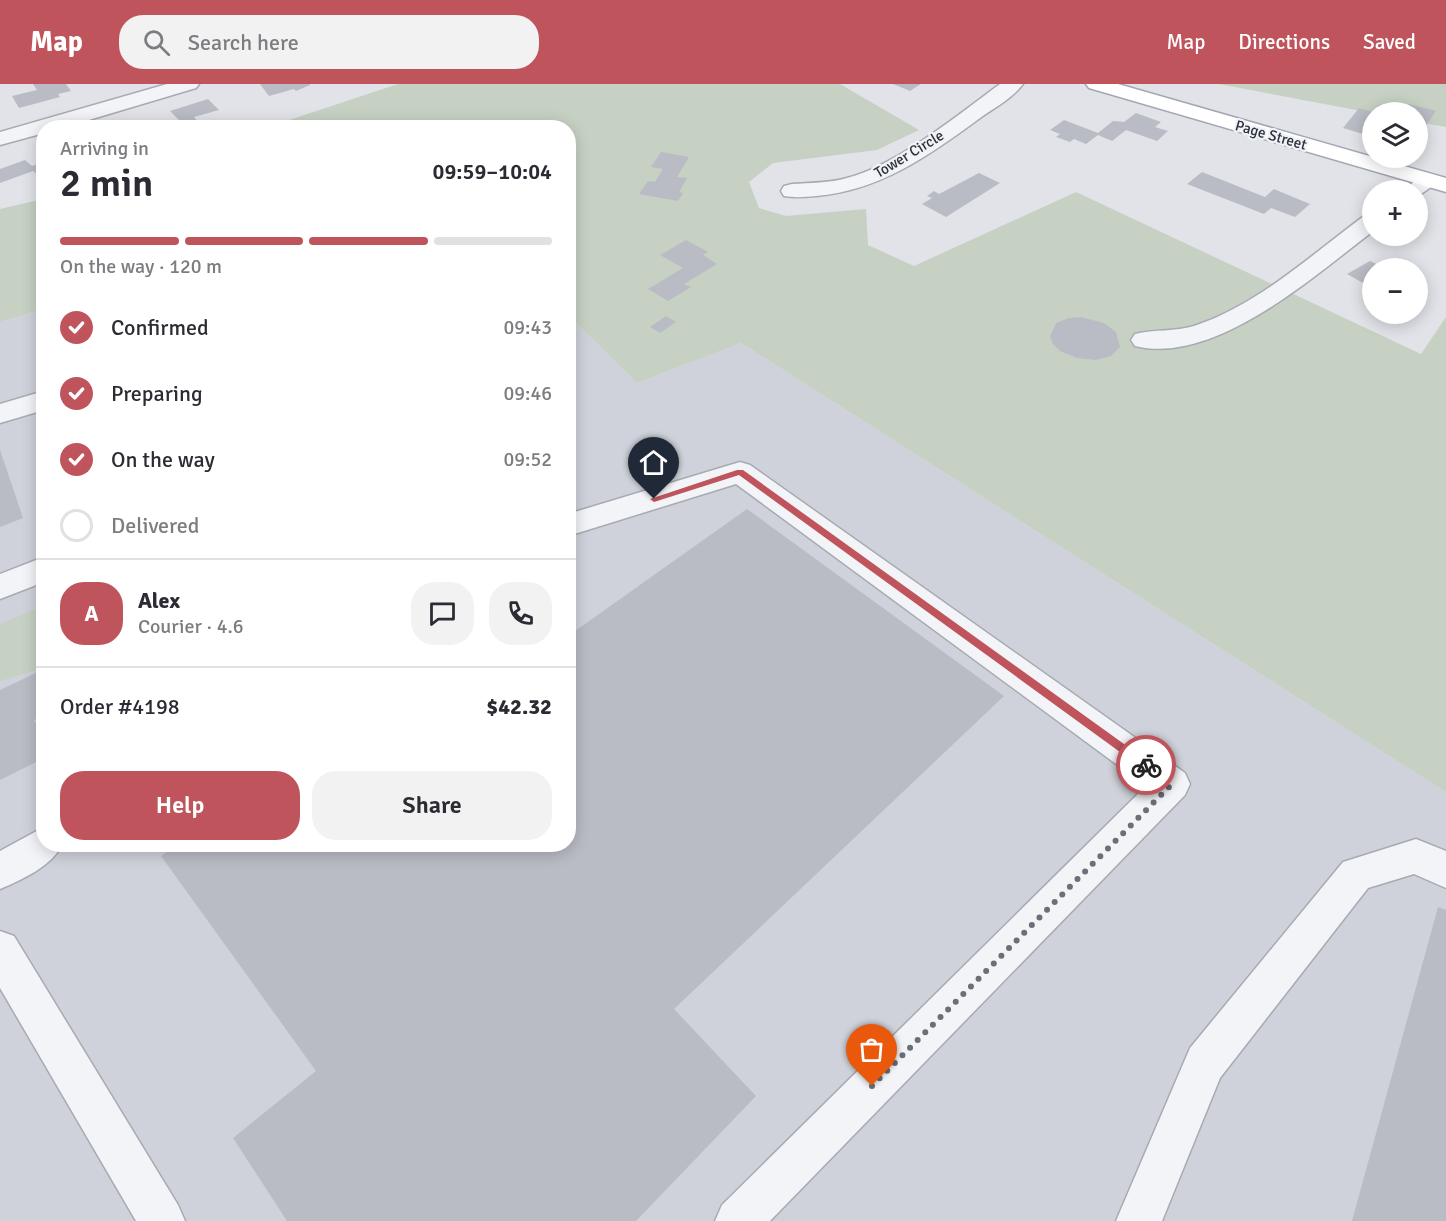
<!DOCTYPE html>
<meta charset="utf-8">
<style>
body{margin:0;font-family:Signika,sans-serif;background:#f2f2f3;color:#2b2b33;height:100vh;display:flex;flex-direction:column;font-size:22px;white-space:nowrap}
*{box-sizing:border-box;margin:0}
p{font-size:20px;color:#7c7c81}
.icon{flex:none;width:33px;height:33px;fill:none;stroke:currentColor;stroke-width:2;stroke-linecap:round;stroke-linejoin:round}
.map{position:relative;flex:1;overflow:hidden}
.side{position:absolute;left:36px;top:36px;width:540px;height:732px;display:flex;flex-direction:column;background:#fff;border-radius:24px;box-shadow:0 3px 15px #0003}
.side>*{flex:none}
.buttons{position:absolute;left:1362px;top:18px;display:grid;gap:12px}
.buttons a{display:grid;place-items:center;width:66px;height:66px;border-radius:50%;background:#fff;box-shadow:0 3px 15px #0003;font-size:30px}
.pin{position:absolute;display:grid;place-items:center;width:51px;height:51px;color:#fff;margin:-62px -26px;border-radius:50% 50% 50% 0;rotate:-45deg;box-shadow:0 0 6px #0007}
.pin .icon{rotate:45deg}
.courier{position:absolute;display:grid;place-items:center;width:60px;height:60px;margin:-30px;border:4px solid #bf545c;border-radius:50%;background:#fff;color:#222;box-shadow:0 2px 8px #0007}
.summary em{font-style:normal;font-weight:600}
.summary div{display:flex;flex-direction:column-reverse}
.summary{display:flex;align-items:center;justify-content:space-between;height:102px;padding:0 24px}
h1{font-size:39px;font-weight:600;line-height:45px}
.bar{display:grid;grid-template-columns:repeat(4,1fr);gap:9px 6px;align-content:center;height:72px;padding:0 24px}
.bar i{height:8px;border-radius:4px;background:#e1e1e2}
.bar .current{background:#bf545c}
.bar p{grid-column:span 4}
.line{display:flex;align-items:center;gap:15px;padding:0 24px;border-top:2px solid #e1e1e2}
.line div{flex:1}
.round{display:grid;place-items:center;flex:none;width:63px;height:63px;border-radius:24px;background:#f2f2f3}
ol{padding:0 24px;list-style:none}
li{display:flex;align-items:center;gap:18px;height:66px}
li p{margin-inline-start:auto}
li .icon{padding:6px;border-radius:50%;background:#bf545c;color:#fff;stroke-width:4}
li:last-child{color:#7c7c81}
li i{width:33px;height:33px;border:3px solid #e1e1e2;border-radius:50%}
.action{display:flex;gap:12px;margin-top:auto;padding:12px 24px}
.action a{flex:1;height:69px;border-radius:24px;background:#bf545c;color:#fff;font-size:24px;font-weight:600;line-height:69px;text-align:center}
.action a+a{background:#f2f2f3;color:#2b2b33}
header{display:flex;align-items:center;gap:36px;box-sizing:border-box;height:84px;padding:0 30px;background:#bf545c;color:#fff}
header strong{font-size:28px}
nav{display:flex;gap:33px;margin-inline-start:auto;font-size:21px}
.search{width:420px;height:54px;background:#f2f2f3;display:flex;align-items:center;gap:15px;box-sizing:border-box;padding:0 21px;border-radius:24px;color:#7c7c81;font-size:22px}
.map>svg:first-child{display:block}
.built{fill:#cfd2da}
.green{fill:#c6d1c3}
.building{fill:#b9bcc4}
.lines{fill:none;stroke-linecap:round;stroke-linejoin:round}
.minor-casing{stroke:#a7aab2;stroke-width:3}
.major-casing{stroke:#a2a7b2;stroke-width:3}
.minor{fill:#f3f4f7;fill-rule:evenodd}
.major{fill:#fff;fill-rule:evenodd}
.route{fill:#bf545c}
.done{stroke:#6b6f7a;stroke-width:6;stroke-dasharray:0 10.8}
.labels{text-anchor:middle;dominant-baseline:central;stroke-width:4.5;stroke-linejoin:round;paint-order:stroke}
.far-street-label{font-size:15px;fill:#2b313e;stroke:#f0f2f6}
</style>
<header>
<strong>Map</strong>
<div class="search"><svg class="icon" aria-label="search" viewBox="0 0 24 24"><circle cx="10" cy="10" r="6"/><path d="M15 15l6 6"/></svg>Search here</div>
<nav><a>Map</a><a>Directions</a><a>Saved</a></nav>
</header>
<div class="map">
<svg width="1446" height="1137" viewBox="0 0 1446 1137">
<rect width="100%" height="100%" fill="#e1e3e8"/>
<!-- built -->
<polygon class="built" points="43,225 44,760 568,760 569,232 637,299 741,259 1446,708 1446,1137 0,1137 0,238"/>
<!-- green -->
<g class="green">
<polygon points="398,0 840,0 919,46 877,66 773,79 749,98 759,124 786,132 866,125 868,161 914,182 1076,108 1421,270 1446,233 1446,708 741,259 637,299 569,232 568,44 265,44"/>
<polygon points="1219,0 1446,0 1446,43 1418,38 1418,28 1372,29"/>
<polygon points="43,115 43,225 0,238 0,125"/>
<polygon points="43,522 43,584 0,597 0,540"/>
</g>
<!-- building -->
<g class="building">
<polygon points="33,0 66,0 71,7 58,10 60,13 19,24 12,12 37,6"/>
<polygon points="260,0 310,0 310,1 296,7 294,5 269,12"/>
<polygon points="893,0 921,0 910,7"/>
<polygon points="208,15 219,26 194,33 200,40 179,44 174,38 179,36 170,27"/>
<polygon points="1409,20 1436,27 1420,50 1418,49 1418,28 1402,28"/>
<polygon points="1359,24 1372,28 1370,52 1343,44"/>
<polygon points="1136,29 1161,38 1155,43 1168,47 1157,57 1126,46 1112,57 1098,51 1086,60 1074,55 1070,58 1056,53 1060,50 1050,46 1064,36 1098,49 1113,37 1124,38"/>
<polygon points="661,68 689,73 677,93 687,94 679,108 683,109 678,117 639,110 648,97 655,98 663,85 651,83"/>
<polygon points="25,76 32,82 41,79 44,86 36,89 33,87 0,99 0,85"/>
<polygon points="1202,88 1265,113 1274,105 1310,120 1295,133 1271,124 1264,130 1187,100"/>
<polygon points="979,89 1000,99 946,133 922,120 932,114 927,112 934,107 939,110"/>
<polygon points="686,156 708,168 703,171 717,180 684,200 691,203 668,217 648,205 683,184 660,171"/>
<polygon points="1370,177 1385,184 1372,184 1372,204 1347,190"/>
<polygon points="666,232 676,238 660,249 650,243"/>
<polygon points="1081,233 1104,239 1116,248 1120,263 1111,272 1096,276 1077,274 1060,267 1053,260 1050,253 1056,239 1069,234"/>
<polygon points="0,366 23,434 0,443"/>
<polygon points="747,425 1004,612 674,925 756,1012 636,1137 287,1137 233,1054 316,987 161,772 178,760 568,760 568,552"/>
<polygon points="44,585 44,631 34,636 44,656 44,674 0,696 0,606"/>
<polygon points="1438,823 1446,826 1446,1137 1352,1137"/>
</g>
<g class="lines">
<!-- minor casing -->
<g class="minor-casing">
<g id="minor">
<polygon points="167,0 199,0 196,4 62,44 44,44 44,49 0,61 0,48"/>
<path d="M1000 0H1023C1013 14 994 24 980 34 930 71 879 107 816 112 805 113 795 114 784 112L781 107 784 102 792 100C810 99 829 99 847 94 896 82 959 30 1000 0Z"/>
<polygon points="1429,90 1437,92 1440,97 1418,112 1418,106 1404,106 1421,92"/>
<path d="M1372 130V148C1314 192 1214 282 1135 262L1131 256 1135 250C1154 245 1175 248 1194 242 1258 221 1311 171 1364 132Z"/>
<polygon points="44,307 44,326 0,339 0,320"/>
<polygon points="740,378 750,381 1185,689 1190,700 1185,711 770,1137 715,1137 722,1121 1146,702 736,400 568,452 568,430"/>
<polygon points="44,473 44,498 0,515 0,490"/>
<path d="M44 743V760H62C53 782 21 796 0 805V767Z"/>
<polygon points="1416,755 1446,767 1446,804 1414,790 1368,804 1220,994 1162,1137 1116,1137 1190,964 1343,778"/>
<polygon points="0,847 14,852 178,1121 185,1137 136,1137 0,904"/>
</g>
</g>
<!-- major casing -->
<g class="major-casing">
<polygon id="major" points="1086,0 1118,0 1446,94 1446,108 1089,4"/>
</g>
<!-- minor -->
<use href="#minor" class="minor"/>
<!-- major -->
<use href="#major" class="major"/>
</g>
<!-- route -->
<polygon class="route" points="737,386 743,386 1149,678 1149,684 1142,684 739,391 654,418 650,415"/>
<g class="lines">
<!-- done -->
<polyline class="done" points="872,1002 1172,700 1146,681"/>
</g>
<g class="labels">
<!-- far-street labels -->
<g class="far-street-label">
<text transform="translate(1271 51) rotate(16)">Page Street</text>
<text transform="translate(909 70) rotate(-31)">Tower Circle</text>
</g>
</g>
</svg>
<div class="buttons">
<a><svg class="icon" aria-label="layers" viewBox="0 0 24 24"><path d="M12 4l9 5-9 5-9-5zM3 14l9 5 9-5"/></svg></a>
<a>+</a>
<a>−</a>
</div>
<div class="pin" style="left:872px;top:1002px;background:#ea580c"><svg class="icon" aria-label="bag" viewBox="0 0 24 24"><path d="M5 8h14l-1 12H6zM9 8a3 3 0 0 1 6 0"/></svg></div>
<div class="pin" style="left:654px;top:415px;background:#1f2937"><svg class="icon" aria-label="home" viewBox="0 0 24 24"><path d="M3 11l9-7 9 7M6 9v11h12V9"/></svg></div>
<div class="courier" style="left:1146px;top:681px"><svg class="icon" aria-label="bike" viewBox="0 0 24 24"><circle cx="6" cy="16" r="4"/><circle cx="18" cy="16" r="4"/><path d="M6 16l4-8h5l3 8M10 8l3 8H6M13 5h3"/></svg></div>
<section class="side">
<div class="summary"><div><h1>2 min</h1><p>Arriving in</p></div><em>09:59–10:04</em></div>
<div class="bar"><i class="current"></i><i class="current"></i><i class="current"></i><i></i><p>On the way · 120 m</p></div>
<ol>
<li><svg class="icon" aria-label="check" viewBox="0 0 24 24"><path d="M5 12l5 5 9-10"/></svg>Confirmed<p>09:43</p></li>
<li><svg class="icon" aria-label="check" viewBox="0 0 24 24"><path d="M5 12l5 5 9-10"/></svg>Preparing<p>09:46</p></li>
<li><svg class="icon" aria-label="check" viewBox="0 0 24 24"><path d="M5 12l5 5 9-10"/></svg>On the way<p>09:52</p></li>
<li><i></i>Delivered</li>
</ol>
<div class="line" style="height:108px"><b class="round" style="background:#bf545c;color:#fff">A</b><div><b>Alex</b><p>Courier · 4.6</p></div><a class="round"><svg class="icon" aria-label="chat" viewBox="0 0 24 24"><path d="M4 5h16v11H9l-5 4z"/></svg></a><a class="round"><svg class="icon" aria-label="phone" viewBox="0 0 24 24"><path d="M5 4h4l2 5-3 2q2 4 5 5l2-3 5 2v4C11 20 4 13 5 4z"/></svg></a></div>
<div class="line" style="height:78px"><div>Order #4198</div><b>$42.32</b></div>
<div class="action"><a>Help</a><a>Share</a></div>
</section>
</div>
